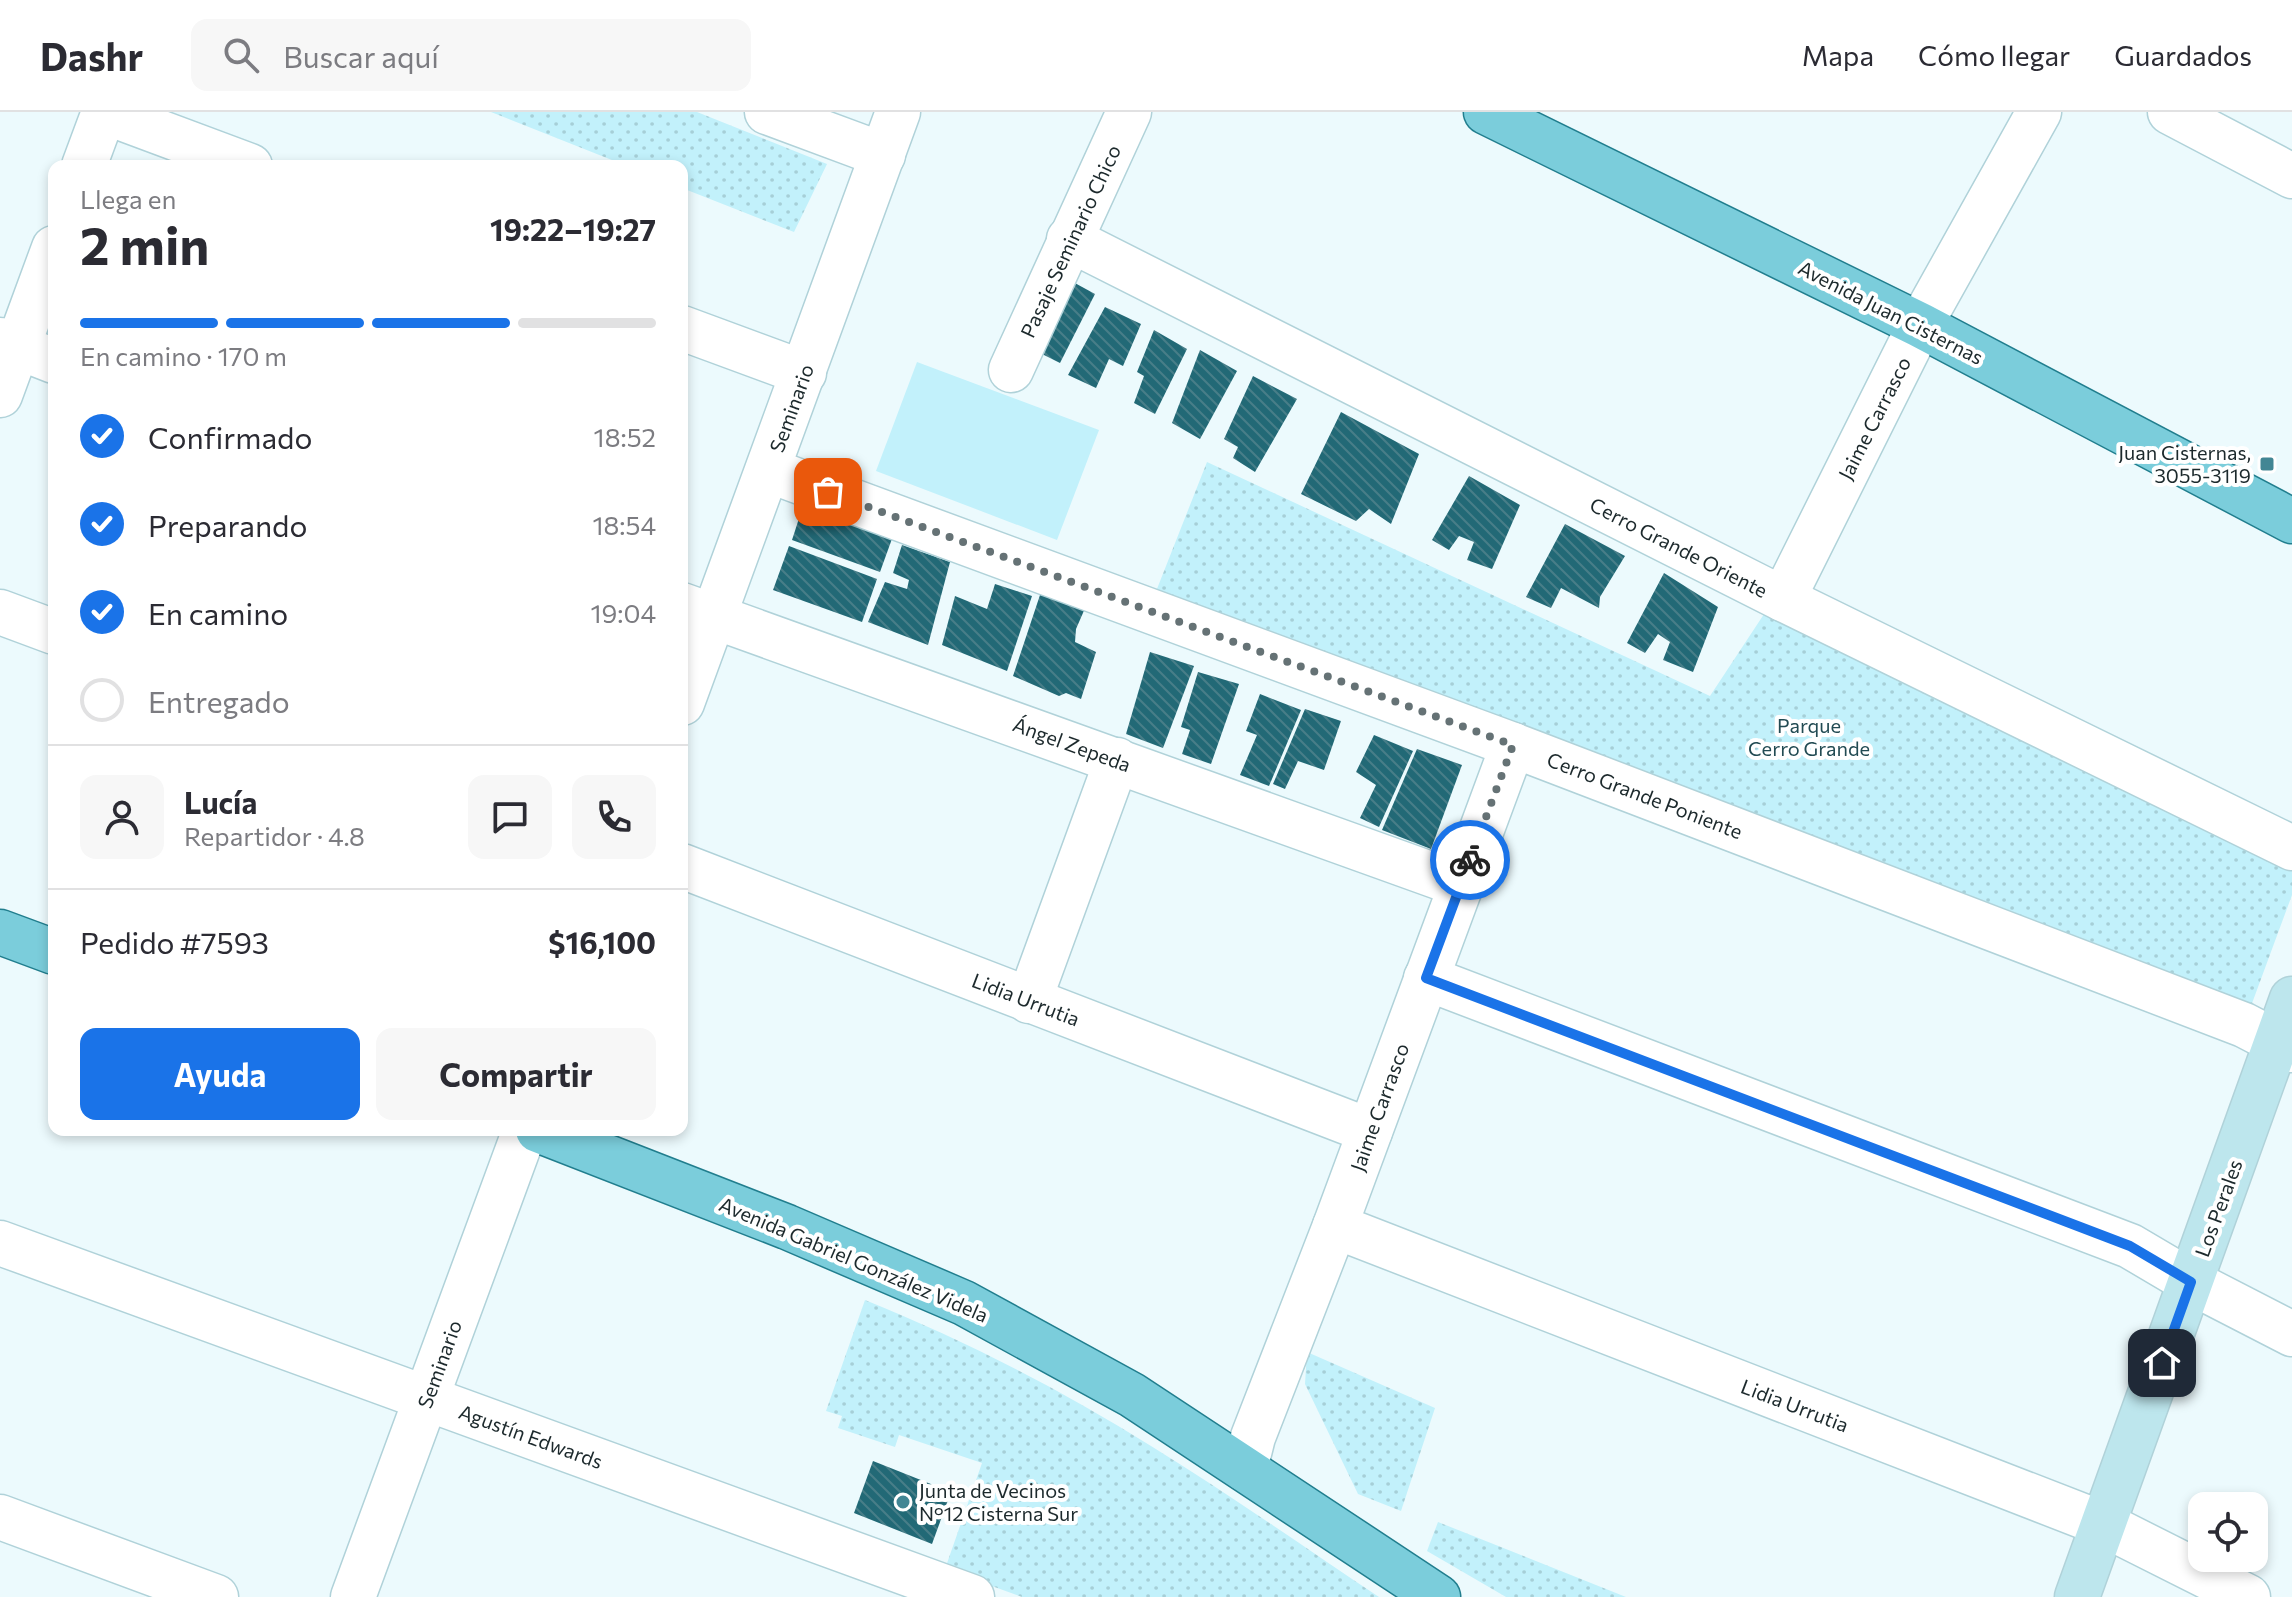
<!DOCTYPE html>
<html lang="es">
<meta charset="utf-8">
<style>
body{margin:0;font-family:Commissioner,sans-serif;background:#f7f7f7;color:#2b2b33;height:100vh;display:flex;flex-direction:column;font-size:30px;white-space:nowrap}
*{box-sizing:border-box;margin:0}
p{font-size:26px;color:#7c7c81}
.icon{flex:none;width:44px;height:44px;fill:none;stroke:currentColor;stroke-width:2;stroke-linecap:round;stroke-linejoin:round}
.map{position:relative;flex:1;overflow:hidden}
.side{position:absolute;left:48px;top:48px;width:640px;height:976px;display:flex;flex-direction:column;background:#fff;border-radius:16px;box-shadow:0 4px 12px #0003}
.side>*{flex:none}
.fabs{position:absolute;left:2188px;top:1380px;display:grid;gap:16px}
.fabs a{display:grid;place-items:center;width:80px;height:80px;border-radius:16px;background:#fff;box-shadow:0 4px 12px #0003;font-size:40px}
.pin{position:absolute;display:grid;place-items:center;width:68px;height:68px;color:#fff;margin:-34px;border-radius:16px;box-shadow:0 4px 12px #0006}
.courier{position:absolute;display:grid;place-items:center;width:80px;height:80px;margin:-40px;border:6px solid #1a73e8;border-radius:50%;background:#fff;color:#222;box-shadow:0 2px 10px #0007}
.overview em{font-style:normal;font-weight:700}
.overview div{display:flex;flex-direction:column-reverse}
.overview{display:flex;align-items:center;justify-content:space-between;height:136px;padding:0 32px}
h1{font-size:52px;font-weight:700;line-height:60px}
.bar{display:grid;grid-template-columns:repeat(4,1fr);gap:12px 8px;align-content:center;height:96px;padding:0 32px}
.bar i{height:10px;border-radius:6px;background:#e1e1e2}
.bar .on{background:#1a73e8}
.bar p{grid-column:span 4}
.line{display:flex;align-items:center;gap:20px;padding:0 32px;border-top:2px solid #e1e1e2}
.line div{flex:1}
.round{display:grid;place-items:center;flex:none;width:84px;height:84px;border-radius:16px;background:#f7f7f7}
ol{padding:0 32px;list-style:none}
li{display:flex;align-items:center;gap:24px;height:88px}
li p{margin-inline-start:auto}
li .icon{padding:8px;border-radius:50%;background:#1a73e8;color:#fff;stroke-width:4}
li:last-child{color:#7c7c81}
li i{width:44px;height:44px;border:4px solid #e1e1e2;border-radius:50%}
.primary-button{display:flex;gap:16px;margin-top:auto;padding:16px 32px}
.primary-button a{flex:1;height:92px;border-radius:16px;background:#1a73e8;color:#fff;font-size:32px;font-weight:700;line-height:92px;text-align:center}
.primary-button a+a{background:#f7f7f7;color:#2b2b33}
header{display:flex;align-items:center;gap:48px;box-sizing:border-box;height:112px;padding:0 40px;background:#fff;border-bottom:2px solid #e1e1e2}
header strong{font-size:38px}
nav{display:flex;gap:44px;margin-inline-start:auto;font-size:28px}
.search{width:560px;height:72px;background:#f7f7f7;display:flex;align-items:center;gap:20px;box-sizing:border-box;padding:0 28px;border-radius:16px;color:#7c7c81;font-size:30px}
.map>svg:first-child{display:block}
.green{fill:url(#green-dots)}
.pitch{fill:#c2f1fb}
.building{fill:url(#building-back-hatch)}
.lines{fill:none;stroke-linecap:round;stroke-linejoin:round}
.minor-casing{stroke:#b0d2d9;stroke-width:47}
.tertiary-casing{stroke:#b0d2d9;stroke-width:47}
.secondary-casing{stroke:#b0d2d9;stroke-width:47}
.primary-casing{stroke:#217e8e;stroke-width:47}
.minor{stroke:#fff;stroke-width:44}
.tertiary{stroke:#fff;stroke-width:44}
.secondary{stroke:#bde6ed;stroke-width:44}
.primary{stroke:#7bcddb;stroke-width:44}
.done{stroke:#657275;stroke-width:8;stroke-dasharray:0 14.4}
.route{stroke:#1a73e8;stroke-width:10}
.poi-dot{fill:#428694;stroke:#fff;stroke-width:3}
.labels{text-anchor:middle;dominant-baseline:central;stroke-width:8;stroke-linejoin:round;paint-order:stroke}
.street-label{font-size:20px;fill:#1c292c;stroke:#fff}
.poi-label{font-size:20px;fill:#1c292c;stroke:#fff;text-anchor:end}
.park-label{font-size:20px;fill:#224b53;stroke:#fff}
</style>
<header>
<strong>Dashr</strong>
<div class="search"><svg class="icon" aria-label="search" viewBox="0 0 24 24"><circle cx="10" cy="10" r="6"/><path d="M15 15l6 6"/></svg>Buscar aquí</div>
<nav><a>Mapa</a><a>Cómo llegar</a><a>Guardados</a></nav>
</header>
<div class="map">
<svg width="2292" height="1485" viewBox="0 0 2292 1485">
<defs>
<pattern id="green-dots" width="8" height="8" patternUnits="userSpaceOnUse" patternTransform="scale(2)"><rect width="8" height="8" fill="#c2f1fb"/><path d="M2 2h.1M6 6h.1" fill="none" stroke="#a6cfd7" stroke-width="1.8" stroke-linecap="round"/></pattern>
<pattern id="building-back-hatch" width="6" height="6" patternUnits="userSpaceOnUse" patternTransform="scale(2)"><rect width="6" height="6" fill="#226976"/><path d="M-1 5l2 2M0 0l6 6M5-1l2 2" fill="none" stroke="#487e88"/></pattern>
</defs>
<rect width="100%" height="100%" fill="#ecfafd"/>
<!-- green -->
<g class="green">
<polygon points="491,0 697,0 827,52 794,120 682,76 682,54 627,54"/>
<polygon points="1207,350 1710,584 1770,493 2292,752 2292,783 2244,913 1153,487"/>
<path d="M865 1188C964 1228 1060 1277 1151 1334 1229 1382 1304 1435 1379 1485H1022L945 1457 982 1351 899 1323 895 1335 838 1316 842 1304 826 1299Z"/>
<polygon points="1307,1240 1435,1296 1401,1399 1358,1382 1305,1272"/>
<polygon points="1438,1410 1626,1485 1506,1485 1427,1439"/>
</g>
<!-- pitch -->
<polygon class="pitch" points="917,250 1099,318 1057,428 876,359"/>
<!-- building -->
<g class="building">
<polygon points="1062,164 1095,182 1060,251 1026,234"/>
<polygon points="1105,195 1141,212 1123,254 1109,247 1096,276 1068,263"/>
<polygon points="1154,218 1187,237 1155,302 1134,291 1144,264 1137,260"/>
<polygon points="1200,238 1237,259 1200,327 1172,311"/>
<polygon points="1253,264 1297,287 1255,360 1233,346 1238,335 1224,327"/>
<polygon points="1341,300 1419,342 1391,412 1369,397 1356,409 1301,382"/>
<polygon points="1469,364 1520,393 1492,457 1467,448 1474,430 1459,424 1449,438 1432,428"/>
<polygon points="804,391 893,424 880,460 792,428"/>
<polygon points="1565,412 1625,444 1600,485 1599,496 1561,476 1551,496 1526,485"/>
<polygon points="902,433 950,450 928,533 868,510 885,470 907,477 909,468 893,461"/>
<polygon points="789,434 877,467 862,510 773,478"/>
<polygon points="1664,461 1718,495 1693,560 1663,548 1670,530 1658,522 1645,541 1627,531"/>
<polygon points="995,472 1032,484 1007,559 942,533 955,484 987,497"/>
<polygon points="1040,483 1086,494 1076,517 1075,530 1096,540 1081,587 1066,581 1059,584 1013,564"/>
<polygon points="1150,540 1194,554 1163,636 1126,622"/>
<polygon points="1198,560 1239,572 1211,652 1182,642 1190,618 1181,615"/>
<polygon points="1260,582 1301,598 1269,674 1240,663 1257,623 1246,619"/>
<polygon points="1305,597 1341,609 1324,658 1298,649 1285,677 1273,672"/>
<polygon points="1374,623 1413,639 1379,715 1360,706 1376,673 1356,660"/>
<polygon points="1417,637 1462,653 1431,737 1382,718"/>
<polygon points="873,1349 951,1380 932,1432 854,1401"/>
</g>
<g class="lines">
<!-- minor casing -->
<g class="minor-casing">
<g id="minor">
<polyline points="105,0 250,54"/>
<polyline points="767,0 883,43"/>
<polyline points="2170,0 2292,64"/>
<polyline points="84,54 104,0"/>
<polyline points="1069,127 1783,487 2292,736"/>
<polyline points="682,216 804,261"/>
<polyline points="0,228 54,249"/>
<polyline points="1011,258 1129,0"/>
<polyline points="0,283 54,136"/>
<polyline points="768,358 1513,633 2244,913 2292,938"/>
<polyline points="1783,487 1920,213 2039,0"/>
<polyline points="682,493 1461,773"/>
<polyline points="0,500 54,520"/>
<polyline points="682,754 1370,1019"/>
<polyline points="1426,866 2130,1134 2191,1170 2292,1222"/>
<polyline points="1029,889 1117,648"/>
<polyline points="1335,1114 2103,1412 2248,1485"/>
<polyline points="0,1131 972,1485"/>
<polyline points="1245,1357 1253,1325 1335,1114 1513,633"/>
<polyline points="0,1405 216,1485"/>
</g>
</g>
<!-- tertiary casing -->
<g class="tertiary-casing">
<g id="tertiary">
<polyline points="682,591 898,0"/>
<polyline points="353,1485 525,1018"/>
</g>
</g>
<!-- secondary casing -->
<g class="secondary-casing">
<polyline id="secondary" points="2077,1485 2292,887"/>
</g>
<!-- primary casing -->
<g class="primary-casing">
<g id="primary">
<polyline points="1486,0 1920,213 2292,409"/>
<polyline points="0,820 54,840"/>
<polyline points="538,1018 787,1115 964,1191 1132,1283 1438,1485"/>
</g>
</g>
<!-- minor -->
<use href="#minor" class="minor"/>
<!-- tertiary -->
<use href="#tertiary" class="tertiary"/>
<!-- secondary -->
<use href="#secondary" class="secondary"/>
<!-- primary -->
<use href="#primary" class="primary"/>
</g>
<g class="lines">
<!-- done -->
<polyline class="done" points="828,380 1513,633 1470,748"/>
<!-- route -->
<polyline class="route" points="1470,748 1426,866 2130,1134 2191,1170 2162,1251"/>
</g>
<!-- markers -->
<g class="poi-dot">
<rect x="2259" y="344" width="16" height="16" rx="4"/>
<circle cx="903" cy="1390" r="8"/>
</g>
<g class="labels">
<!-- street labels -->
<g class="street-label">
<text transform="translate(1070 129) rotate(-65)">Pasaje Seminario Chico</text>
<text transform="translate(1891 200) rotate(27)">Avenida Juan Cisternas</text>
<text transform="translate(791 296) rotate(-70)">Seminario</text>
<text transform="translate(1874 306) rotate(-63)">Jaime Carrasco</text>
<text transform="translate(1679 435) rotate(27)">Cerro Grande Oriente</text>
<text transform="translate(1072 632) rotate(20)">Ángel Zepeda</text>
<text transform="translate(1645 683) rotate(21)">Cerro Grande Poniente</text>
<text transform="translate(1026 887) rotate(21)">Lidia Urrutia</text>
<text transform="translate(1379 995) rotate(-70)">Jaime Carrasco</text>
<text transform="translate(2218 1096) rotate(-70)">Los Perales</text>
<text transform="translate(854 1147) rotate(23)">Avenida Gabriel González Videla</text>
<text transform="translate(439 1252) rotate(-70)">Seminario</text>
<text transform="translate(1795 1293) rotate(21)">Lidia Urrutia</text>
<text transform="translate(531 1324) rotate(20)">Agustín Edwards</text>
</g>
<!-- poi labels -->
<g class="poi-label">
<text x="2251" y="340">Juan Cisternas,<tspan x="2251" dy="23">3055-3119</tspan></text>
<text x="919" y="1378" text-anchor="start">Junta de Vecinos<tspan x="919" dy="23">N°12 Cisterna Sur</tspan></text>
</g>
<!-- park labels -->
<g class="park-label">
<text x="1809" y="613">Parque<tspan x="1809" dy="23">Cerro Grande</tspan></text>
</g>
</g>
</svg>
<div class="fabs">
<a><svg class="icon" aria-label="locate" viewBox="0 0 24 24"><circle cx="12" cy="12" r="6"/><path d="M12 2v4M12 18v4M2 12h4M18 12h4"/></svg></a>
</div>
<div class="pin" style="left:828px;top:380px;background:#ea580c"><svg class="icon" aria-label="bag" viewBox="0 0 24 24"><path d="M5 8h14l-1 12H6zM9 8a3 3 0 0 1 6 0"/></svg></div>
<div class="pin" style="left:2162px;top:1251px;background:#1f2937"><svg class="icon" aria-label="home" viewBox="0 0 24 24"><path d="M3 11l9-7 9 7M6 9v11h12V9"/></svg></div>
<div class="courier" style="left:1470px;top:748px"><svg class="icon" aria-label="bike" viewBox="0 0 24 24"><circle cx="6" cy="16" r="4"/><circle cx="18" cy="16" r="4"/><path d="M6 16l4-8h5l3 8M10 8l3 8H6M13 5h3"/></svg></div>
<section class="side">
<div class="overview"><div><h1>2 min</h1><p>Llega en</p></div><em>19:22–19:27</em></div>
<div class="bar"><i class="on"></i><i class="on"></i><i class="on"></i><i></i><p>En camino · 170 m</p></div>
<ol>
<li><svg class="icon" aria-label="check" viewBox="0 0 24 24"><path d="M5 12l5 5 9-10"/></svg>Confirmado<p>18:52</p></li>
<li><svg class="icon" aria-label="check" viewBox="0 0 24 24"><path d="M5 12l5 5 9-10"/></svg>Preparando<p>18:54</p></li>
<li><svg class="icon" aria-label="check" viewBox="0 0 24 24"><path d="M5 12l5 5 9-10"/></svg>En camino<p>19:04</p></li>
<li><i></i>Entregado</li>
</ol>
<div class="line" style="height:144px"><a class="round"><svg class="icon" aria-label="person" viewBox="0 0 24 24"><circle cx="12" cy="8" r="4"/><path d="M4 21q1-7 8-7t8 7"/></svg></a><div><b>Lucía</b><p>Repartidor · 4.8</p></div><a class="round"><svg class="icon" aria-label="chat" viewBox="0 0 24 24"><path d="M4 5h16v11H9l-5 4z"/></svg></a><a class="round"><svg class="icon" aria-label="phone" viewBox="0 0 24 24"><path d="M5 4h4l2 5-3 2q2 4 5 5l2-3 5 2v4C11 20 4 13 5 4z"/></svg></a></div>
<div class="line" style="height:104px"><div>Pedido #7593</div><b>$16,100</b></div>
<div class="primary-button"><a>Ayuda</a><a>Compartir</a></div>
</section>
</div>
